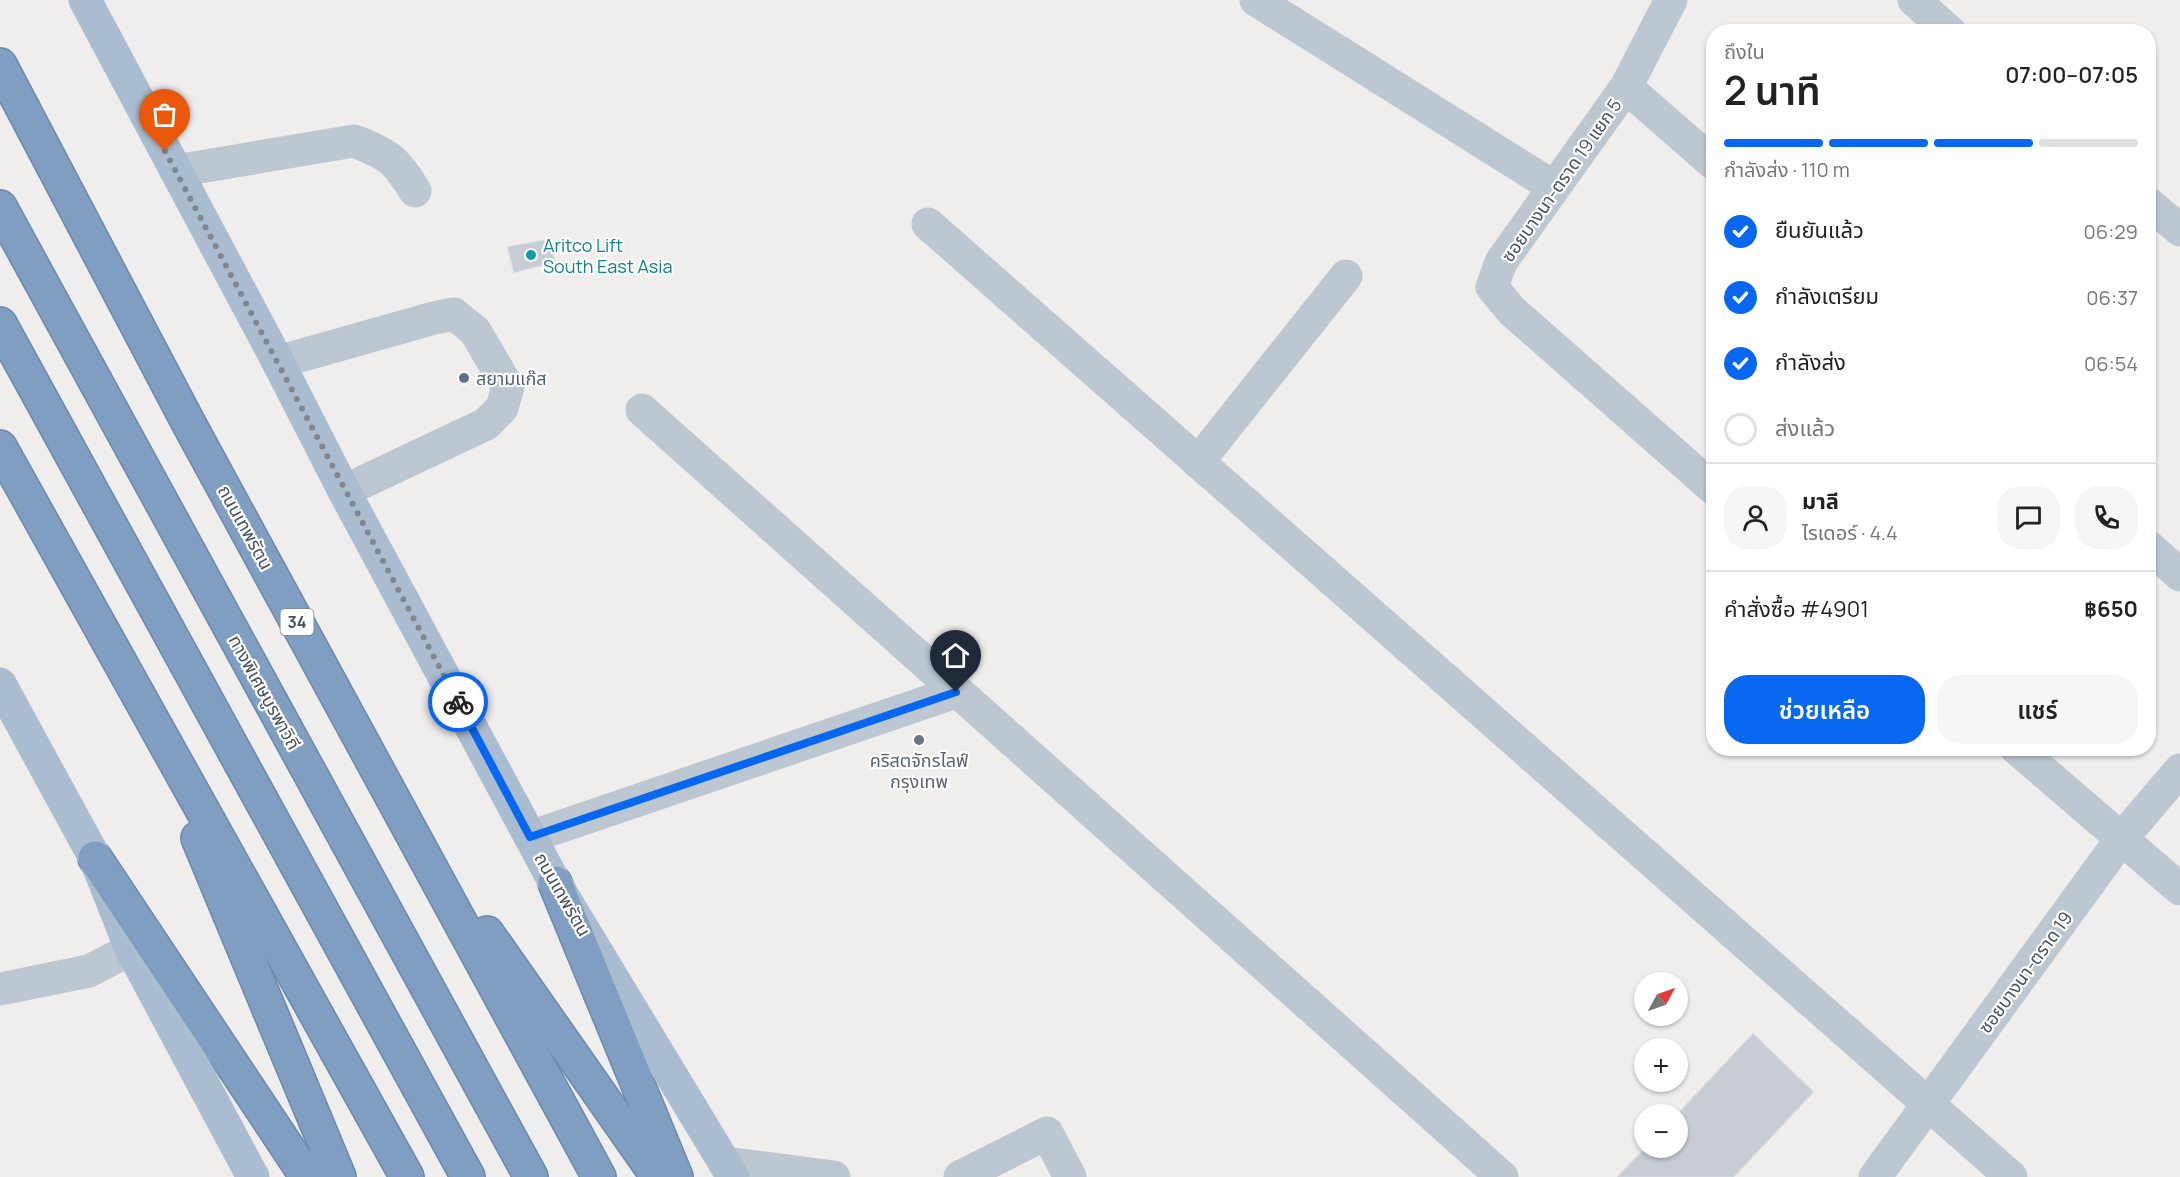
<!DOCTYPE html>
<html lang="th">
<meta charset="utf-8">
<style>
body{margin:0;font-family:Manrope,"Noto Sans Thai",sans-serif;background:#f6f6f6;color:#222;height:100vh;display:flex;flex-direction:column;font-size:22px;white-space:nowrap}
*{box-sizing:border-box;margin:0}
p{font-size:20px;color:#767676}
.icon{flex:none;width:33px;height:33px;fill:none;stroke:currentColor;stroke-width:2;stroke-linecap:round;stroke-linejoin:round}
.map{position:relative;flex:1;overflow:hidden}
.details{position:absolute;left:1706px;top:24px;width:450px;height:732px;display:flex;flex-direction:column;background:#fff;border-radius:24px;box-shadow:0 2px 4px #0004}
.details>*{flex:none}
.needle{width:39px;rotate:50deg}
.tools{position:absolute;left:1634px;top:972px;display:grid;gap:12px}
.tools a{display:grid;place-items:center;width:54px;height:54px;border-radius:50%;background:#fff;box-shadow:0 2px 4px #0004;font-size:30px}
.pin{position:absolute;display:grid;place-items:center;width:51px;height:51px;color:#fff;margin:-62px -26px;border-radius:50% 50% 50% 0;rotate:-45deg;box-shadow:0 0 6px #0007}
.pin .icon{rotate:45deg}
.courier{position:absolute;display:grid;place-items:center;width:60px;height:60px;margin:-30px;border:4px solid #0767f0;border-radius:50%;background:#fff;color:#222;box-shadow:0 2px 8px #0007}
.overview em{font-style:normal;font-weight:600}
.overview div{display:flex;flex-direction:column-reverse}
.overview{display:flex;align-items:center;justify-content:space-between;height:102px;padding:0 18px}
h1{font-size:39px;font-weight:600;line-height:45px}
.bar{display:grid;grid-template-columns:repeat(4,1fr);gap:9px 6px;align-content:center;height:72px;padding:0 18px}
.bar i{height:8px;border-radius:4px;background:#e0e0e0}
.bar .selected{background:#0767f0}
.bar p{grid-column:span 4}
.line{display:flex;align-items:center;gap:15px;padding:0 18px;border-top:2px solid #e0e0e0}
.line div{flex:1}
.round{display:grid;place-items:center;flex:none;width:63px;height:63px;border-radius:24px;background:#f6f6f6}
ol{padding:0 18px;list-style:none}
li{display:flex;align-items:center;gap:18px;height:66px}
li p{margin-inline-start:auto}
li .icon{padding:6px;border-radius:50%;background:#0767f0;color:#fff;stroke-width:4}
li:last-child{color:#767676}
li i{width:33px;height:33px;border:3px solid #e0e0e0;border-radius:50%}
.button{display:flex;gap:12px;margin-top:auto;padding:12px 18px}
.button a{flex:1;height:69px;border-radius:24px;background:#0767f0;color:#fff;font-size:24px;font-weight:600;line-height:69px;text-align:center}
.button a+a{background:#f6f6f6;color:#222}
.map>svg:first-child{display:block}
.building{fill:#c8ccd4;stroke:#d0d3da;stroke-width:1.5}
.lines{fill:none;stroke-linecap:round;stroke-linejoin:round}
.highway-casing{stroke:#6b89ad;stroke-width:36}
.minor{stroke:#bcc7d1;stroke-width:33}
.major{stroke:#aabccf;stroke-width:33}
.highway{stroke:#7f9ec1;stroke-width:33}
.done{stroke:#80878f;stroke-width:6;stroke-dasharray:0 10.8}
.route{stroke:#0767f0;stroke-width:8}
.culture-dot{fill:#0f9aa8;stroke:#fff;stroke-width:2}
.service-dot{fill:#5c6f8a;stroke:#fff;stroke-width:2}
.worship-dot{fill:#6b7280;stroke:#fff;stroke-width:2}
.labels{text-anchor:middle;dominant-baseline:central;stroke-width:4.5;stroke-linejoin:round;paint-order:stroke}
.shield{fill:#fff;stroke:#7c848d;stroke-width:1.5}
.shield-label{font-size:16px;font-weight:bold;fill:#44505c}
.street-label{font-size:18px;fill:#44505c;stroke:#fff}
.culture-label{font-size:18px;fill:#0d838f;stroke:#fff;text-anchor:start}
.service-label{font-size:18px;fill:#4e5e75;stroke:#fff;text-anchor:start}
.worship-label{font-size:18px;fill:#5b616d;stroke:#fff}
</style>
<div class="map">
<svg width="2180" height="1177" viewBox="0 0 2180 1177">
<rect width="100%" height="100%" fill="#f0eded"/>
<!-- building -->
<g class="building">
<polygon points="548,240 555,262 514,272 508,247"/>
<polygon points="1753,1034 1813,1092 1733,1177 1618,1177 1646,1148 1677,1148 1677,1115"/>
</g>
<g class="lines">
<!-- highway casing -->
<g class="highway-casing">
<g id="highway">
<polyline points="0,65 189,424 599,1177"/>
<polyline points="0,207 531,1177"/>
<polyline points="0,324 468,1177"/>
<polyline points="0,447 407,1177"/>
<polyline points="198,838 339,1177"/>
<polyline points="95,858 307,1177"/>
<polyline points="555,883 676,1177"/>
<polyline points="487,933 658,1177"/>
</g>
</g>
<!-- minor -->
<g class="minor">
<polyline points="1256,0 1554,187"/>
<polyline points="1671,0 1626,87 1501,262 1492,287 1512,311 1713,488"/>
<polyline points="1914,0 1950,32"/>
<polyline points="1626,87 1713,163"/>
<path d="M176 171 354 141C390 155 395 159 415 191"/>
<polyline points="2148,203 2180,230"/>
<polyline points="928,224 2011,1177"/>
<polyline points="278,362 434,318 454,314 475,331 508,387 502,408 486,424 344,491"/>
<polyline points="642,410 1502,1177"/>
<polyline points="1198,462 1346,276"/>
<polyline points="2148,546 2180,575"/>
<polyline points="2016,748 2180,889"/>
<polyline points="530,837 956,692"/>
<polyline points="0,989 89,971 131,949"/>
<polyline points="725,1163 834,1177"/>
<polyline points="960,1177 1047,1133 1070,1177"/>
<polyline points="1875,1177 2122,838 2180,770"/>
</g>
<!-- major -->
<g class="major">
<polyline points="85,0 278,362 344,491 555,883 733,1177"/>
<polyline points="0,684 95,858 131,949 253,1177"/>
</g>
<!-- highway -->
<use href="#highway" class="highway"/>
</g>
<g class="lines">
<!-- done -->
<polyline class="done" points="165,151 458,702"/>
<!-- route -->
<polyline class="route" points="458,702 530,837 956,692"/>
</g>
<!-- markers -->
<circle class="culture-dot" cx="531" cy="255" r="6"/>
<circle class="service-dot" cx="464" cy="378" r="6"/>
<circle class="worship-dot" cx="919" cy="740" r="6"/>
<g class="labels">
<!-- shield labels -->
<rect class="shield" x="280.5" y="609" width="33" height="26" rx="4.5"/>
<g class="shield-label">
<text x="297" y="622">34</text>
</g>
<!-- street labels -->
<g class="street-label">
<text transform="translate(1561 180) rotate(-55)">ซอยบางนา-ตราด 19 แยก 5</text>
<text transform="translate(246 527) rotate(61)">ถนนเทพรัตน</text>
<text transform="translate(265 692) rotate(61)">ทางพิเศษบูรพาวิถี</text>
<text transform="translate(563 894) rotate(60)">ถนนเทพรัตน</text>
<text transform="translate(2025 972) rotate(-54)">ซอยบางนา-ตราด 19</text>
</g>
<!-- culture labels -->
<g class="culture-label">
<text x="543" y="245">Aritco Lift<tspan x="543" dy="21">South East Asia</tspan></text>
</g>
<!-- service labels -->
<g class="service-label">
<text x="476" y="378">สยามแก๊ส</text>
</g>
<!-- worship labels -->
<g class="worship-label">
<text x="919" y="760">คริสตจักรไลฟ์<tspan x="919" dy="21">กรุงเทพ</tspan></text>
</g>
</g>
</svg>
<div class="tools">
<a><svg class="needle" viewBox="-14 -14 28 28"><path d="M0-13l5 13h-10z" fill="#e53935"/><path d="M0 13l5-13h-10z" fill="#767676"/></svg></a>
<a>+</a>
<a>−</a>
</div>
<div class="pin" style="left:165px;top:151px;background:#ea580c"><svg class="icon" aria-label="bag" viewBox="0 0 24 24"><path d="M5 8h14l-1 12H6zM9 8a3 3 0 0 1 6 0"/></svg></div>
<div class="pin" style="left:956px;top:692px;background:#1f2937"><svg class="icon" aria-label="home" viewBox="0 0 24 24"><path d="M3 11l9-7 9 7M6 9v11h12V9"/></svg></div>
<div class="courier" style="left:458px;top:702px"><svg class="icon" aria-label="bike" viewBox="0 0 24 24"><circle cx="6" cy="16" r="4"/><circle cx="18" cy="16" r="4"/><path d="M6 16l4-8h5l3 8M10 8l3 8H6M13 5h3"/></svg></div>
<section class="details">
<div class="overview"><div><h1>2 นาที</h1><p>ถึงใน</p></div><em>07:00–07:05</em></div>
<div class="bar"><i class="selected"></i><i class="selected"></i><i class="selected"></i><i></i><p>กำลังส่ง · 110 m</p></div>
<ol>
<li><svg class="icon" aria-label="check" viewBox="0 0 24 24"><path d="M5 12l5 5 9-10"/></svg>ยืนยันแล้ว<p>06:29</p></li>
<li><svg class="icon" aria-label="check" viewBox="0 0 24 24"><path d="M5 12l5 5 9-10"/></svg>กำลังเตรียม<p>06:37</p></li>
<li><svg class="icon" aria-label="check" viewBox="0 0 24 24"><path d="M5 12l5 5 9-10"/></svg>กำลังส่ง<p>06:54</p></li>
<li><i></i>ส่งแล้ว</li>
</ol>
<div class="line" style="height:108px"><a class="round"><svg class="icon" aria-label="person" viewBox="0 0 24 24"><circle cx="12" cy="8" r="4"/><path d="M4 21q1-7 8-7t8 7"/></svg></a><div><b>มาลี</b><p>ไรเดอร์ · 4.4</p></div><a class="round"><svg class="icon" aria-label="chat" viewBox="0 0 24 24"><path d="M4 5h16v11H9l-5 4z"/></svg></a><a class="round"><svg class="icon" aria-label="phone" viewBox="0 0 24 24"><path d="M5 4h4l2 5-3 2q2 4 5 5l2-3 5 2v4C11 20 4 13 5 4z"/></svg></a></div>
<div class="line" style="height:78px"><div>คำสั่งซื้อ #4901</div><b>฿650</b></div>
<div class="button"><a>ช่วยเหลือ</a><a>แชร์</a></div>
</section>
</div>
